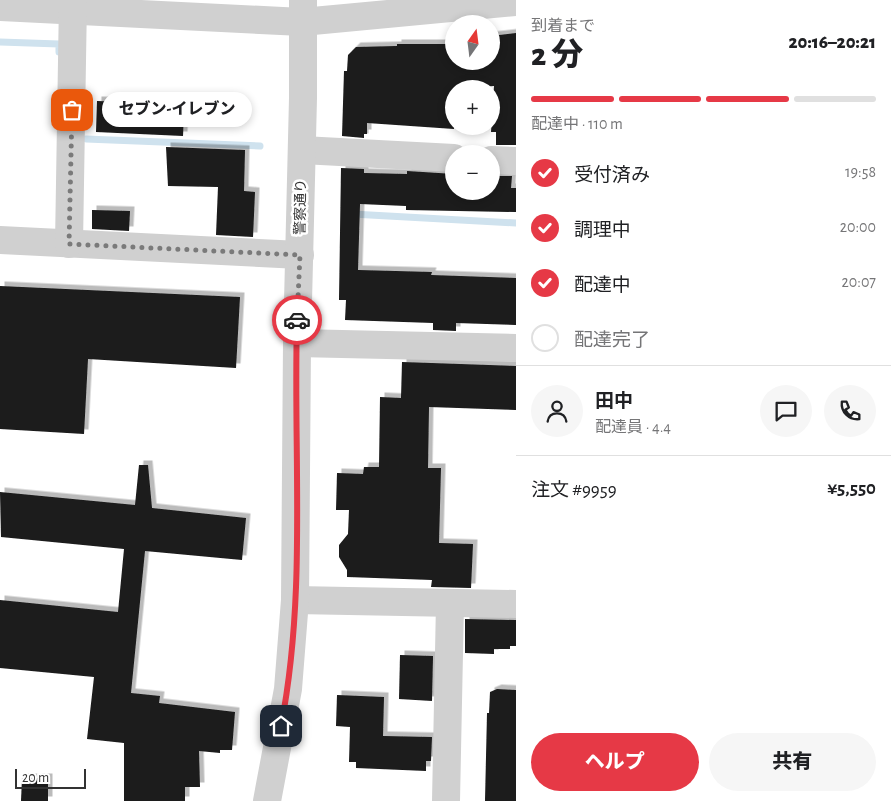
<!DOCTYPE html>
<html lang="ja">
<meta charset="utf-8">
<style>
body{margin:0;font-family:"Alegreya Sans","Noto Sans JP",sans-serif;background:#f6f6f6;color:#202124;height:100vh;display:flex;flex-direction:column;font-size:19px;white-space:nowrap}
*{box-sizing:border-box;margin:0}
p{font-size:16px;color:#757577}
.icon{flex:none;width:28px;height:28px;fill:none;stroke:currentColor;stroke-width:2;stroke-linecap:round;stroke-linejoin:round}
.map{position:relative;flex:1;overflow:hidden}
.side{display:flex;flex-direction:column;background:#fff;width:375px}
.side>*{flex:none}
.needle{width:32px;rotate:14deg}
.fabs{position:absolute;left:445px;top:15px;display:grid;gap:10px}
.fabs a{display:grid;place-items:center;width:55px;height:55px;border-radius:50%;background:#fff;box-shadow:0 2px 8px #0003;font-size:25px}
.scale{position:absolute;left:15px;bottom:12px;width:71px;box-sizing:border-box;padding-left:5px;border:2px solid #333;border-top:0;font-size:14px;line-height:18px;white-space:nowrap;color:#333;-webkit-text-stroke:4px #fff;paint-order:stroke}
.pin{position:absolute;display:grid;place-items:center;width:42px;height:42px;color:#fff;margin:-21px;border-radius:10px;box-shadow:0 2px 8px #0006}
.courier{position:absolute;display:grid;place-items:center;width:50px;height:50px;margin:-25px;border:4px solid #e63946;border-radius:50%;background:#fff;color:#222;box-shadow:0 1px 6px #0007}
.bubble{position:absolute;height:35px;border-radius:18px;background:#fff;box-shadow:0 2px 8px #0003;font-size:16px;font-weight:800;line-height:35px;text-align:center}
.summary em{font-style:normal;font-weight:800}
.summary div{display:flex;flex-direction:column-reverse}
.summary{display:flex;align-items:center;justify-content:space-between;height:85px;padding:0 15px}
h1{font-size:32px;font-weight:800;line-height:38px}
.bar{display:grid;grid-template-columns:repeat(4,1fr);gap:8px 5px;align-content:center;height:60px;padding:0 15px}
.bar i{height:6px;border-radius:4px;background:#e0e0e0}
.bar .selected{background:#e63946}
.bar p{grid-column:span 4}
.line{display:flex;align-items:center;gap:12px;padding:0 15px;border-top:1px solid #e0e0e0}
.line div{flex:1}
.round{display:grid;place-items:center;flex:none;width:52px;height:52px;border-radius:26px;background:#f6f6f6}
ol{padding:0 15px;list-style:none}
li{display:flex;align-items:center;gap:15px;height:55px}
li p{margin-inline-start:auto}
li .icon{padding:5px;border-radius:50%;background:#e63946;color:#fff;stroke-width:4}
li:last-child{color:#757577}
li i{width:28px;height:28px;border:2px solid #e0e0e0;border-radius:50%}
.cta{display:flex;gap:10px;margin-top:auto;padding:10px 15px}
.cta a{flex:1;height:58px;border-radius:30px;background:#e63946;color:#fff;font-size:20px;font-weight:800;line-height:58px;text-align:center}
.cta a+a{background:#f6f6f6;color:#202124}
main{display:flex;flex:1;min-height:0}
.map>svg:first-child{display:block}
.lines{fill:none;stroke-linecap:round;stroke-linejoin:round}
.stream{stroke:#cfe2ee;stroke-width:7}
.building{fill:#1a1a1a;filter:url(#shadow)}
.minor{stroke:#d0d0d0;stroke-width:28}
.done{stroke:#7a7a7a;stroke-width:5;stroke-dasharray:0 9}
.route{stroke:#e63946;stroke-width:6}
.labels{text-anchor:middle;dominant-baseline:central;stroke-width:5;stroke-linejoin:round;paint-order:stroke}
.street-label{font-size:14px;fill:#333;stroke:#fff}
</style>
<main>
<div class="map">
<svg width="516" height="801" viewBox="0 0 516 801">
<defs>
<filter id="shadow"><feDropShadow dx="4.5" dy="-4.5" stdDeviation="0" flood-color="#0004"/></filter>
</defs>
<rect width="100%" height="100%" fill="#fff"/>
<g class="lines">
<!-- stream -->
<g class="stream">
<polyline points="0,42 59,44 59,52"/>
<polyline points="86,139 260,146"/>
<polyline points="352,214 516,223"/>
</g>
</g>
<!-- building -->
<g class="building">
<polygon points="516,33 516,145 496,145 496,132 491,132 494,86 454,89 454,129 367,123 367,134 364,134 364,138 342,136 344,71 347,71 348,55 356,47 397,46 397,44 454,44 454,61 491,61 491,36"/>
<polygon points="97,101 179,104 179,112 184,112 183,136 96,132"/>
<polygon points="166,147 245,150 244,191 255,192 253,237 216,235 218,187 168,186"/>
<polygon points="341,168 364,169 364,173 407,174 407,171 454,174 454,191 491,191 491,176 512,176 511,188 516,188 516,212 406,210 406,206 360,204 358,270 432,272 431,275 516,278 516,325 456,323 456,331 433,330 433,323 345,320 346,300 339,300"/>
<polygon points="92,210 130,211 129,231 92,229"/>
<polygon points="0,286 240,297 236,368 88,359 84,434 0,429"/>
<polygon points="402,362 516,366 516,410 429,407 428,468 441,468 439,543 473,544 471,588 431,587 432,580 347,577 347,570 339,557 339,545 348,534 349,510 336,510 337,473 363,474 364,467 379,467 380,397 401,398"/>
<polygon points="139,465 148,465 152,508 246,518 242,560 145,551 131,693 160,696 159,703 235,712 232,750 220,750 220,753 199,751 200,787 185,787 185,801 124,801 124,743 87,739 94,677 0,668 0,600 118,612 124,549 1,537 0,492 135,505"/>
<polygon points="465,619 516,620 516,646 510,646 510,649 494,649 494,654 465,653"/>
<polygon points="400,655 433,656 432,701 399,699"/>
<polygon points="497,689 516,690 516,801 485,801 487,713 489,713 490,692"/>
<polygon points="337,695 384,697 383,736 432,737 431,761 426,761 426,771 356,768 356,762 349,762 350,727 336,726"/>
<polygon points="22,778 48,778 48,801 21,801"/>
</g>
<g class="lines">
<!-- minor -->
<g class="minor">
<polyline points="0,7 302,22 516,2"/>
<polyline points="302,150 454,158"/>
<polyline points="491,160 516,161"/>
<polyline points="0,240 300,255"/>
<polyline points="69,244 73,0"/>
<polyline points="297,343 516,348"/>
<polyline points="295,600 516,604"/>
<polyline points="267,801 288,689 295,600 297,343 303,98 303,0"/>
<polyline points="446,801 450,603"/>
</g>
</g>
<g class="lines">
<!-- done -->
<polyline class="done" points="72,110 69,244 300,255 297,320"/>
<!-- route -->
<path class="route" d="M281 726C307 593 293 455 297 320"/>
</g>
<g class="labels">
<!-- street labels -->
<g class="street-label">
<text transform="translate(301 207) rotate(-89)">警察通り</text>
</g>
</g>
</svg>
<div class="fabs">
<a><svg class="needle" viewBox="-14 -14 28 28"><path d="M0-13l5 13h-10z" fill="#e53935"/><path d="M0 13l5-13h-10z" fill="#757577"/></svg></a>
<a>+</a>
<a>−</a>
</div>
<div class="scale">20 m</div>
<div class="pin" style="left:72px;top:110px;background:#ea580c"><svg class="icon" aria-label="bag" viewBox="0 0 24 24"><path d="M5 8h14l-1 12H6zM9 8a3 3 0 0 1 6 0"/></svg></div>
<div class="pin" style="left:281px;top:726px;background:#1f2937"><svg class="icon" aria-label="home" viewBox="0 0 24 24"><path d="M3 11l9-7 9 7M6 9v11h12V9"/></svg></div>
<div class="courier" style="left:297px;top:320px"><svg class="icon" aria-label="car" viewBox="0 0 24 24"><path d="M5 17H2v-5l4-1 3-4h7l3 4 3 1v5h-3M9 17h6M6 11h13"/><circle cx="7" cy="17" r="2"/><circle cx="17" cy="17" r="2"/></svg></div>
<div class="bubble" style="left:102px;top:92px;width:150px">セブン-イレブン</div>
</div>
<section class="side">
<div class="summary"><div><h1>2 分</h1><p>到着まで</p></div><em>20:16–20:21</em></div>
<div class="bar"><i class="selected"></i><i class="selected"></i><i class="selected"></i><i></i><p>配達中 · 110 m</p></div>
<ol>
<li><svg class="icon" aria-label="check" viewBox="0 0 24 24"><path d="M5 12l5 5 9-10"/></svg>受付済み<p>19:58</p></li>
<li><svg class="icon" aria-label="check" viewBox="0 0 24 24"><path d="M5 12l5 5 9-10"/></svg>調理中<p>20:00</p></li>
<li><svg class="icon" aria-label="check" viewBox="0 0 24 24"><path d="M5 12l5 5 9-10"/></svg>配達中<p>20:07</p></li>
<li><i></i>配達完了</li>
</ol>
<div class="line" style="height:90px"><a class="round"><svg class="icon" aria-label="person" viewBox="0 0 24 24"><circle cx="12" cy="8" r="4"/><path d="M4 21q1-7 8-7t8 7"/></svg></a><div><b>田中</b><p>配達員 · 4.4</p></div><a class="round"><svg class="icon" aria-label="chat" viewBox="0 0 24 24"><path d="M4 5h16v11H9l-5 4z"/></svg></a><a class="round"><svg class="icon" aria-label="phone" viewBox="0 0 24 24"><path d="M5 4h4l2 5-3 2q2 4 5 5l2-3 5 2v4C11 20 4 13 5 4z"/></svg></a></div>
<div class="line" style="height:65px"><div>注文 #9959</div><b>¥5,550</b></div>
<div class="cta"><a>ヘルプ</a><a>共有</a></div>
</section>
</main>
